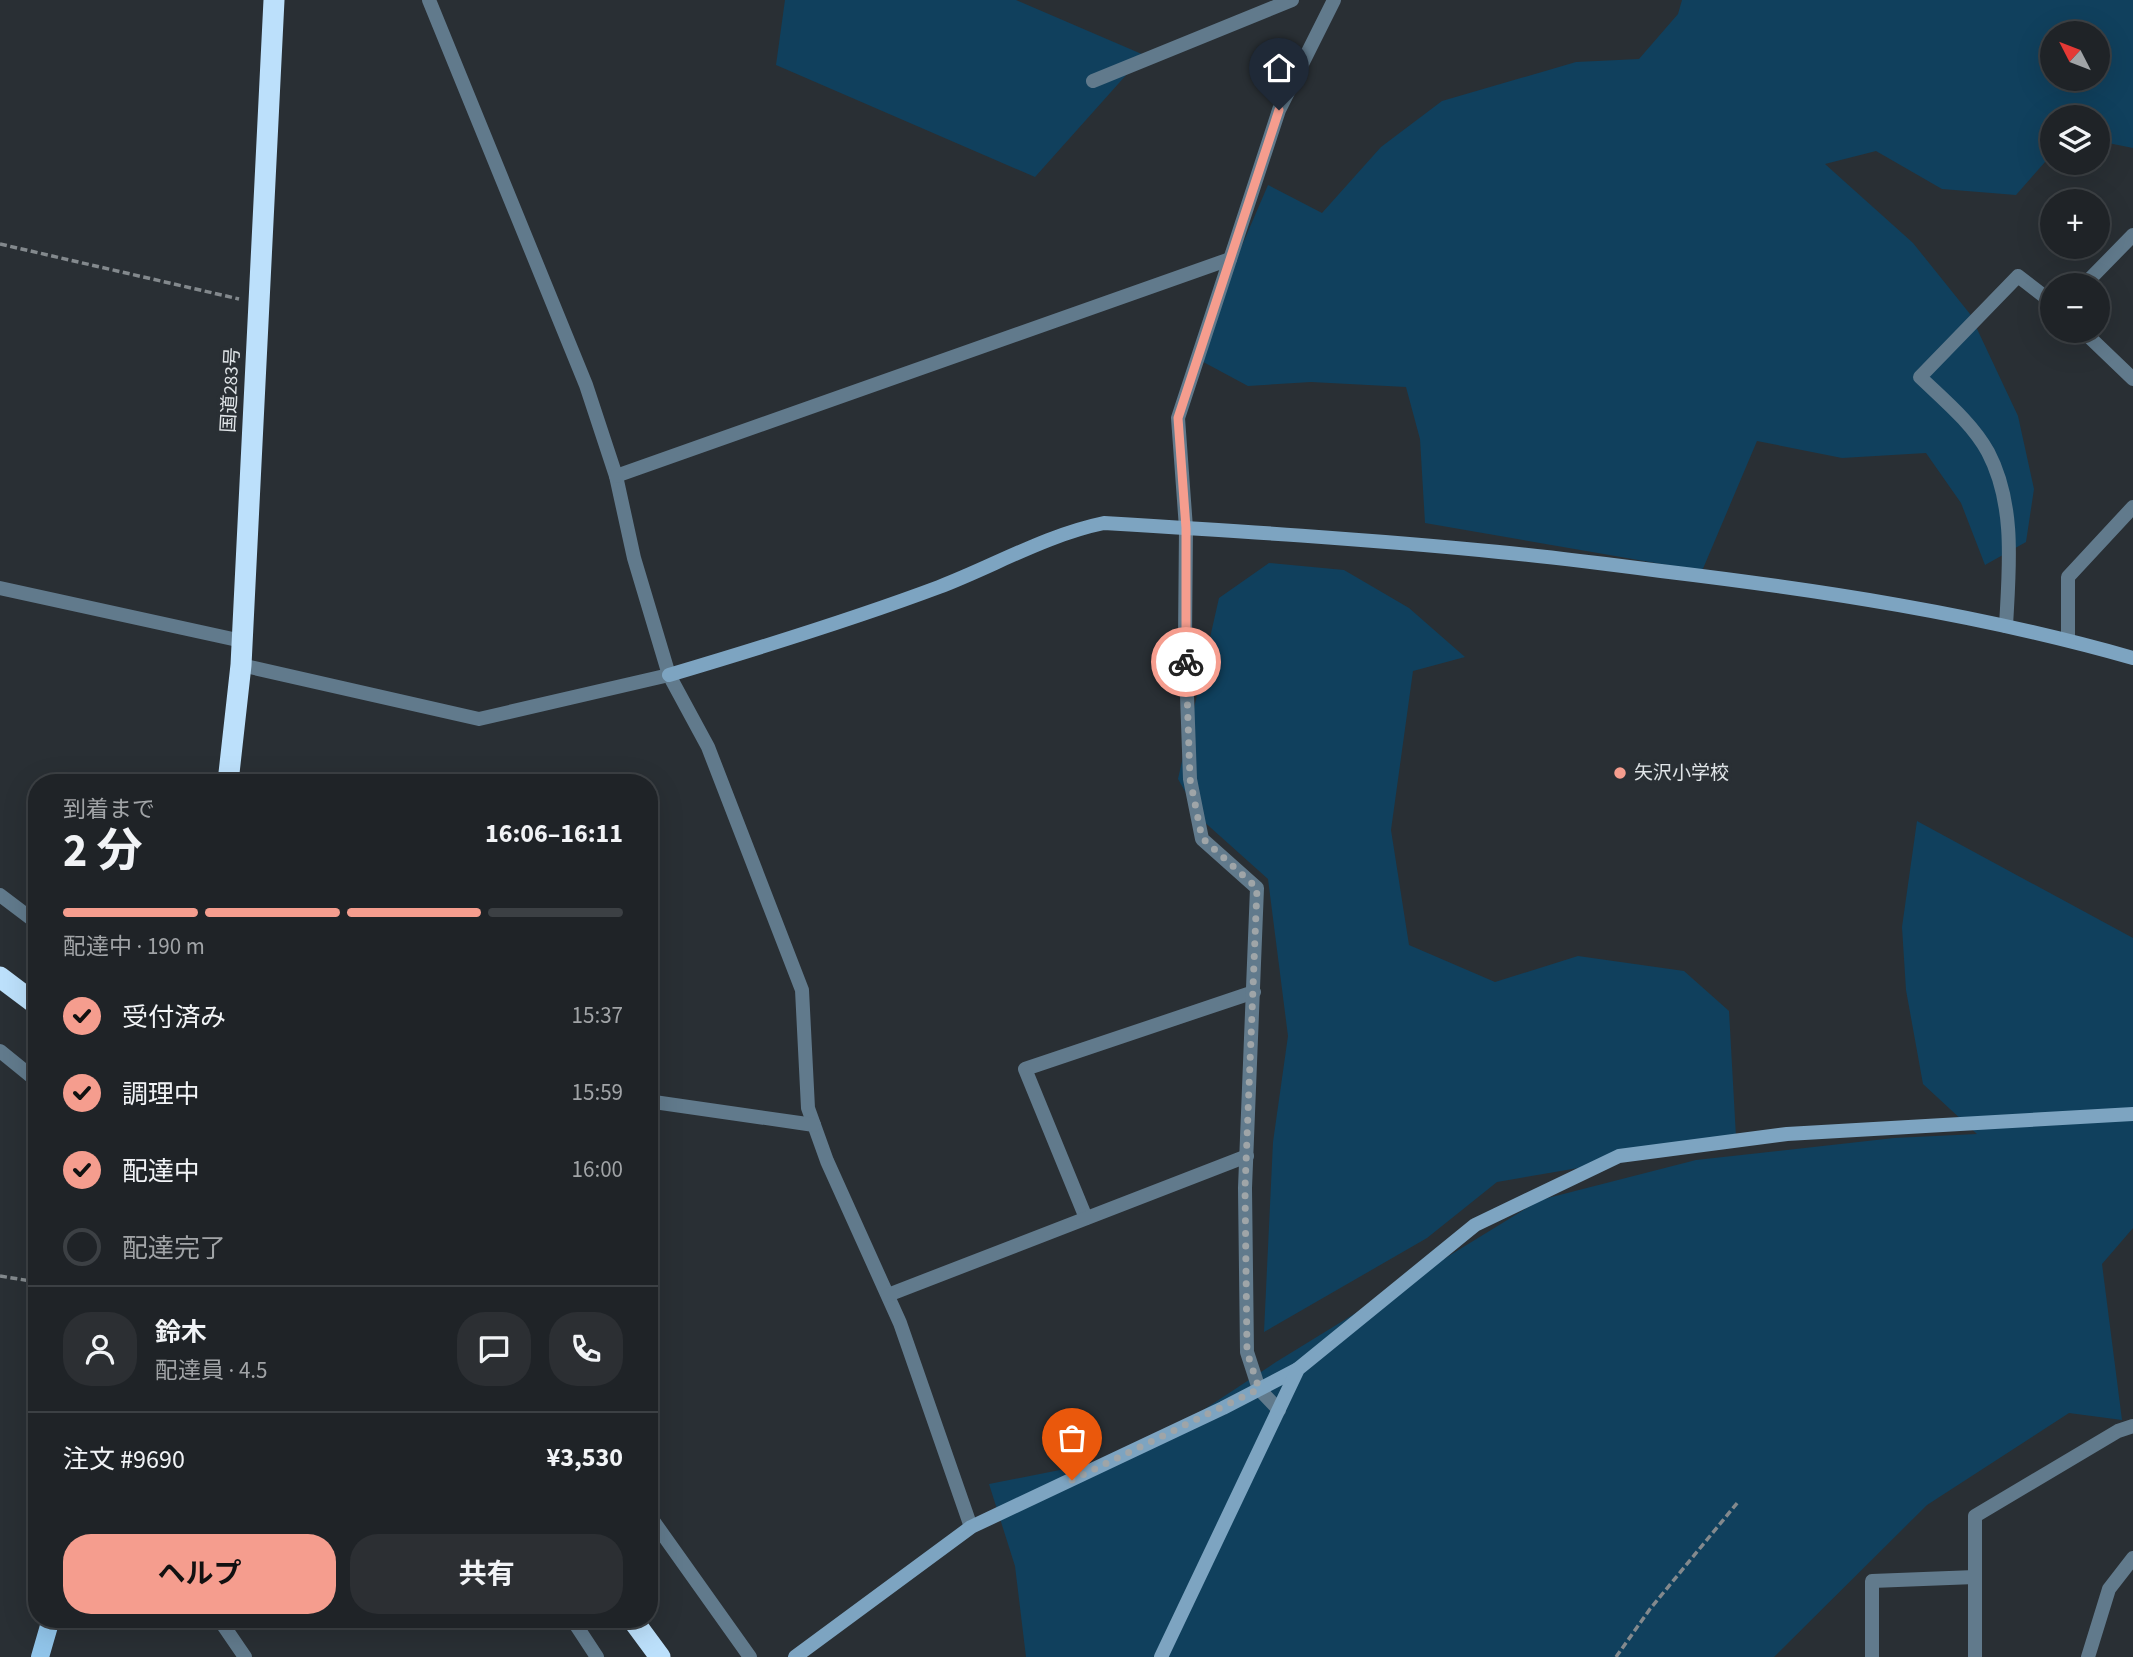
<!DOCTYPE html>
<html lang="ja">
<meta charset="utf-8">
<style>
body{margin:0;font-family:"Source Sans 3","Noto Sans JP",sans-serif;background:#2c2f33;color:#f1f3f6;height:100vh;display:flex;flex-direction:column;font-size:26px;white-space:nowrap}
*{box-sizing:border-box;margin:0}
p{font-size:23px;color:#a1a4a7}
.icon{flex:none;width:38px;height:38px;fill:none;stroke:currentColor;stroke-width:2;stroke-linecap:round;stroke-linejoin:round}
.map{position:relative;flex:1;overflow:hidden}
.sheet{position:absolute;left:28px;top:774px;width:630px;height:854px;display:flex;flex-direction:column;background:#1f2327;border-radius:28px;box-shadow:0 7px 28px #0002,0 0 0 2px #3c4044}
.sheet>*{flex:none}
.needle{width:46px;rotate:312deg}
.fabs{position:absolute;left:2040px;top:21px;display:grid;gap:14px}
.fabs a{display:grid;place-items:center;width:70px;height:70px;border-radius:50%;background:#1f2327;box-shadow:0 7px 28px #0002,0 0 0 2px #3c4044;font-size:35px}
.pin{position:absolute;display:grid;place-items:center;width:60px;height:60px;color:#fff;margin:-72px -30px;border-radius:50% 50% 50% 0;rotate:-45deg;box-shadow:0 0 7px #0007}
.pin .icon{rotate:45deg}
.courier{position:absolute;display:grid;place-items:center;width:70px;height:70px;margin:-35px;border:5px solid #f59d8e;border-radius:50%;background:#fff;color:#222;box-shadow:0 2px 9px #0007}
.headline em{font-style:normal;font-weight:700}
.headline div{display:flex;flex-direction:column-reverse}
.headline{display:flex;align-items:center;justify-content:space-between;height:119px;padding:0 35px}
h1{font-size:46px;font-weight:700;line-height:52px}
.bar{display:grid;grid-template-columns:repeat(4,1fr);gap:10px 7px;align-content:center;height:84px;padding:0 35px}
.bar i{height:9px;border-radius:5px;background:#3c4044}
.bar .selected{background:#f59d8e}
.bar p{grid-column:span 4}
.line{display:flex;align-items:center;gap:18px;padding:0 35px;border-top:2px solid #3c4044}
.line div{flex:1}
.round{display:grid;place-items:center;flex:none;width:74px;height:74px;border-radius:28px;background:#2c2f33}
ol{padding:0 35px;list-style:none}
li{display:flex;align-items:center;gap:21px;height:77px}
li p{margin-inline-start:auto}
li .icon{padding:7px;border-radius:50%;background:#f59d8e;color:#111;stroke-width:4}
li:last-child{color:#a1a4a7}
li i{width:38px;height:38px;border:4px solid #3c4044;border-radius:50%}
.cta{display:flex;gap:14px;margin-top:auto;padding:14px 35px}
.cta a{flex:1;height:80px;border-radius:28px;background:#f59d8e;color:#111;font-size:28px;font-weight:700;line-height:80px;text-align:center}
.cta a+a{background:#2c2f33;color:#f1f3f6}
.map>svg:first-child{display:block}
.green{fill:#10405d;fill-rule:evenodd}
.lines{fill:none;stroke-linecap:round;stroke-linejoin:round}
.path{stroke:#83898d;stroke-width:3.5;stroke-dasharray:7 3.5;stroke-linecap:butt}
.street{stroke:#617a8c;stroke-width:14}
.secondary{stroke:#7da4c1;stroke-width:14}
.primary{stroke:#91c5ea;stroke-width:18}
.highway{stroke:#bce0fb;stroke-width:21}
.done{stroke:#9fa5a8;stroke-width:7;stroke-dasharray:0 12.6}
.route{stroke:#f59d8e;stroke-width:9}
.poi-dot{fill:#f59d8e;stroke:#292f34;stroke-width:2.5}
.labels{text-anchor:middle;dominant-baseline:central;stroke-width:7;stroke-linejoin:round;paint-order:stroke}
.street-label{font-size:19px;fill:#dfe4e7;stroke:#292f34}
.poi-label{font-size:19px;fill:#dfe4e7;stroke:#292f34;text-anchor:start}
</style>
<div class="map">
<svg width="2133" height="1657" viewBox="0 0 2133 1657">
<rect width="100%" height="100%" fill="#292f34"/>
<!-- green -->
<g class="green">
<polygon points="785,0 1016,0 1144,55 1035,177 776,65"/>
<path d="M1682 0H2133V148L2098 141V117H2053V158L2045 162 2016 195 1942 189 1876 151 1825 164 1913 243 1970 314 2018 416 2034 489 2026 542 1985 565 1961 503 1926 453 1842 458 1757 441 1702 571 1425 523 1420 439 1406 387 1311 382 1248 386 1194 357 1268 185 1322 213 1381 147 1442 101 1576 62 1639 59 1678 14ZM2053 33H2098V79H2053Z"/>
<polygon points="1269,563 1344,570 1409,608 1465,657 1413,671 1391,830 1409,945 1495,982 1578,956 1684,971 1729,1011 1736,1137 1590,1166 1497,1182 1427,1238 1264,1332 1273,1142 1288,1036 1268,879 1201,819 1178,779 1219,598"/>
<polygon points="1917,821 2133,938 2133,1228 2102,1264 2122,1420 2069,1413 1927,1505 1774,1657 1026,1657 1015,1566 989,1484 1135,1455 1276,1362 1540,1200 1696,1160 1894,1138 1977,1134 1923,1084 1906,990 1902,927"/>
</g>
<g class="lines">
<!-- path -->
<g class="path">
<polyline points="0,244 239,299"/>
<polyline points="0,1276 37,1282"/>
<polyline points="1616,1657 1650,1609 1738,1502"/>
</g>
<!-- street -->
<g class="street">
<polyline points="429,0 586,385 616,476 634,558 669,675 708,747 802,990 808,1108 827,1161 900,1323 971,1527"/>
<polyline points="1093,81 1292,0"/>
<polyline points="2084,285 2133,235"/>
<polyline points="2083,331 2133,379"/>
<polyline points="616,476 1230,259"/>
<polyline points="0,588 242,641"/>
<path d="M2006 626C2009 569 2016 505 1988 452 1972 423 1944 400 1920 377L2018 276 2053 303"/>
<polyline points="2068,639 2068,577 2133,507"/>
<polyline points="241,665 479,719 669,675"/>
<polyline points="0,895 37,923"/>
<polyline points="0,1051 37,1081"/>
<polyline points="649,1097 654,1102 814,1125"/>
<polyline points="1086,1218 1025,1069 1254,992"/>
<polyline points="888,1295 1247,1156"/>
<polyline points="1279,1410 1259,1389 1247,1352 1245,1188 1257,888 1202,839 1190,779 1185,639 1186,528 1178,418 1279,110 1334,0"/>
<polyline points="649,1515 750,1657"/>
<polyline points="219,1619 245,1657"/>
<polyline points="572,1619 597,1657"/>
<polyline points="1872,1657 1872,1581 1975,1577"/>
<polyline points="1975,1657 1975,1516 2118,1431 2133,1426"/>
<polyline points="2088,1657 2109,1589 2133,1558"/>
</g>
<!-- secondary -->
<g class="secondary">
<path d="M669 675C760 648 851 620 939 587 994 566 1046 535 1104 523 1236 531 1367 539 1499 552 1553 557 1607 564 1661 571 1820 590 1979 614 2133 658"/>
<polyline points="795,1657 971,1527 1223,1408 1298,1369"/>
<polyline points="1161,1657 1298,1369 1475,1225 1619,1156 1787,1134 2133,1114"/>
</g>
<!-- primary -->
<polyline class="primary" points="40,1657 51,1619"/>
<!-- highway -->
<g class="highway">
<polyline points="228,782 241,665 274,0"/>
<polyline points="0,977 37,1005"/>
<polyline points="632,1619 660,1657"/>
</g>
</g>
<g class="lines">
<!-- done -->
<polyline class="done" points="1072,1480 1259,1389 1247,1352 1245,1188 1257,888 1202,838 1190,779 1186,662"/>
<!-- route -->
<polyline class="route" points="1186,662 1186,528 1178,418 1279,110"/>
</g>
<!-- markers -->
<circle class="poi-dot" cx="1620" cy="773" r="7"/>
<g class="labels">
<!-- street labels -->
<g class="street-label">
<text transform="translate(231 390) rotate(-87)">国道283号</text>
</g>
<!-- poi labels -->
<g class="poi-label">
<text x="1634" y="773">矢沢小学校</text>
</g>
</g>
</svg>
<div class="fabs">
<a><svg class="needle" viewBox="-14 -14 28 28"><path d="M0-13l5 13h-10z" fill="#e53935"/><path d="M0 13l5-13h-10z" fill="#a1a4a7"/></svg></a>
<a><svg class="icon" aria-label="layers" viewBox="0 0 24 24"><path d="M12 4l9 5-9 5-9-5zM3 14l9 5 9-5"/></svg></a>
<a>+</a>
<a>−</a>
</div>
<div class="pin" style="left:1072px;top:1480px;background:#ea580c"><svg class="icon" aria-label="bag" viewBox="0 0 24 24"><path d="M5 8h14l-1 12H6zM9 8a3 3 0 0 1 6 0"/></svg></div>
<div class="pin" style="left:1279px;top:110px;background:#1f2937"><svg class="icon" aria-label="home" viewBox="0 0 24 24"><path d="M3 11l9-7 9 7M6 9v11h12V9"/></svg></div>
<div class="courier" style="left:1186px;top:662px"><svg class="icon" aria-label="bike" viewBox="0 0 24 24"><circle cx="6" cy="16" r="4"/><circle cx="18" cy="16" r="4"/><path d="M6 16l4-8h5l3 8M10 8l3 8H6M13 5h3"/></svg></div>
<section class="sheet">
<div class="headline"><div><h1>2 分</h1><p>到着まで</p></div><em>16:06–16:11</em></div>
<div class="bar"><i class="selected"></i><i class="selected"></i><i class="selected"></i><i></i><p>配達中 · 190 m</p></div>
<ol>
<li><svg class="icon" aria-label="check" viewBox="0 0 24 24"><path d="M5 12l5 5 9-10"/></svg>受付済み<p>15:37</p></li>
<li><svg class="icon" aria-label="check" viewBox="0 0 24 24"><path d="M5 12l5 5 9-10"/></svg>調理中<p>15:59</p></li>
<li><svg class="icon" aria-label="check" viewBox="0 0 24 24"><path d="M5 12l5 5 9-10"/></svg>配達中<p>16:00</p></li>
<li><i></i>配達完了</li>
</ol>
<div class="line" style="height:126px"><a class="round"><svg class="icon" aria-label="person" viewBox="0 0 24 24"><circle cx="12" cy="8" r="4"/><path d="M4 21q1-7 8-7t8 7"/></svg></a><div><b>鈴木</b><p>配達員 · 4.5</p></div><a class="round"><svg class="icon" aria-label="chat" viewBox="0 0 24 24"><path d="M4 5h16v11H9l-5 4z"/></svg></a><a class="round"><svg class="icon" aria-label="phone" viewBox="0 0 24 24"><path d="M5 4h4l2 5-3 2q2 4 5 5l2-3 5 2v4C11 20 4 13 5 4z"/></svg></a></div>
<div class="line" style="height:91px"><div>注文 #9690</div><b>¥3,530</b></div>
<div class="cta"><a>ヘルプ</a><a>共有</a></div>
</section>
</div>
